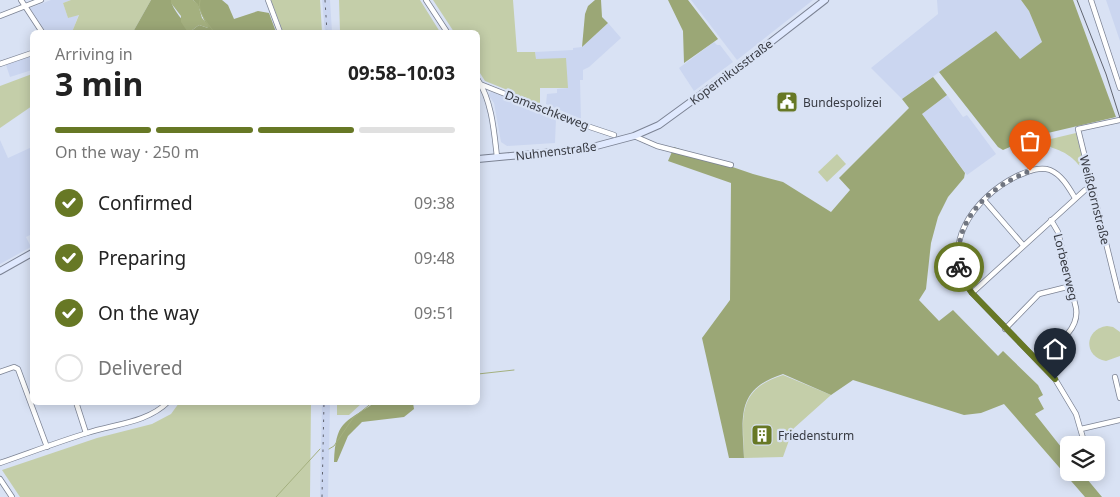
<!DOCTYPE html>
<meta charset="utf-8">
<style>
body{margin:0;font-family:"Noto Sans",sans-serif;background:#f6f6f6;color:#222;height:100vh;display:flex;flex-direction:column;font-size:19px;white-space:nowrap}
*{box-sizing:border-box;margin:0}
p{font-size:16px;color:#767676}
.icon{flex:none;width:28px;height:28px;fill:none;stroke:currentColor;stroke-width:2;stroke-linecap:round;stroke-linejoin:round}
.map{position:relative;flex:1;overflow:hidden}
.drawer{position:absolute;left:30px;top:30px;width:450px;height:375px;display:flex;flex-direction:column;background:#fff;border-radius:8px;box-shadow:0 2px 12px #0003}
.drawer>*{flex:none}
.controls{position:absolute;left:1060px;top:436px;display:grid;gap:10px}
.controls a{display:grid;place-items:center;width:45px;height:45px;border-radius:8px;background:#fff;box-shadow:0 2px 12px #0003;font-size:25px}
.pin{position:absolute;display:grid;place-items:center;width:42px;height:42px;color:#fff;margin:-51px -21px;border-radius:50% 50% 50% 0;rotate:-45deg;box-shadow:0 0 5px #0007}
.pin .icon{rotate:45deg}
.courier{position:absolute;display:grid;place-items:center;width:50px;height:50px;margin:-25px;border:4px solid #677825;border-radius:50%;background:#fff;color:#222;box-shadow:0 1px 6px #0007}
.headline em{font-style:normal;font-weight:700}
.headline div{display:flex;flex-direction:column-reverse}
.headline{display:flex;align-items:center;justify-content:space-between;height:85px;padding:0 25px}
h1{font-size:32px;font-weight:700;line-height:38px}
.bar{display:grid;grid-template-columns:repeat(4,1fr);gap:8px 5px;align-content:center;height:60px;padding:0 25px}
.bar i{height:6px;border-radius:4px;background:#e0e0e0}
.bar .active{background:#677825}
.bar p{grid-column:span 4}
ol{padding:0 25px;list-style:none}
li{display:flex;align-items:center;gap:15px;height:55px}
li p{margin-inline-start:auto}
li .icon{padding:5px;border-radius:50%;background:#677825;color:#fff;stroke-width:4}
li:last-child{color:#767676}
li i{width:28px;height:28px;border:2px solid #e0e0e0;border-radius:50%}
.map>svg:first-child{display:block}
.built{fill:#cbd6f0}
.green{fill:#c4cea9}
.forest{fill:#9ba776}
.water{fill:#a4b07f}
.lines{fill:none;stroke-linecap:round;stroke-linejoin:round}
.stream{stroke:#a4b07f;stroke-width:1}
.minor-casing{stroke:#7c8394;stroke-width:6}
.secondary-casing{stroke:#7c8394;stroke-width:8}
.minor{stroke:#fff;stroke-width:4.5}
.secondary{stroke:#e0e9fe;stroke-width:6}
.tram{stroke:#616570;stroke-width:1}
.rail{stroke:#616570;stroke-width:1;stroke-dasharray:2.5 5;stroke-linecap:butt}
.done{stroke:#707580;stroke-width:5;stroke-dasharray:0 9}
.route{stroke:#677825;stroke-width:6}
.labels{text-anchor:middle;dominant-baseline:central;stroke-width:4.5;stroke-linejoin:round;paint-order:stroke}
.street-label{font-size:12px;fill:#373a42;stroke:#d9e2f4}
.poi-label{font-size:12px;fill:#373a42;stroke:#d9e2f4;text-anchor:start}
</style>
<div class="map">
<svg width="1120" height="497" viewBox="0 0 1120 497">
<rect width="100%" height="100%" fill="#d9e2f4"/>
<!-- built -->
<g class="built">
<polygon points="51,0 71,0 63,3 68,18 79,14 72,32 46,32 30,8"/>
<polygon points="322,0 330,0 332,32 325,32"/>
<polygon points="691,0 813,0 737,60"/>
<polygon points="937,0 1021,0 1029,11 1042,42 1020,60 996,31 902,99 871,68 938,14"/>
<polygon points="1106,0 1120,0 1120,41"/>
<polygon points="608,23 621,38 589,67 583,70 583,80 580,80 581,119 546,104 547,94 557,93 557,89 568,88 536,59 535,52 573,50 573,48 582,47"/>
<polygon points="714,42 717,45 720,45 733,62 694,91 679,68"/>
<polygon points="32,56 32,70 10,77 6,65"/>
<polygon points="492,92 556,118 555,143 507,146 501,142 494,103 489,96 489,93"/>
<polygon points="947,95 963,117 967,115 996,154 967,175 922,114"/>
<polygon points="0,140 8,158 32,147 32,234 26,237 31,247 0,264"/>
<polygon points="322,403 330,403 328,497 320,497"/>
</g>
<!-- green -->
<g class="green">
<polygon points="71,0 151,0 133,32 72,32 79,15 68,18 63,3"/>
<polygon points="271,0 320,0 322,32 283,32"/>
<polygon points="339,0 420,0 440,32 340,32"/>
<polygon points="433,0 513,0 517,52 535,52 536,59 566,58 568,88 540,88 540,105 514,95 515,93 485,81 478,70 478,32 454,32"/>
<polygon points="32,74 32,106 0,128 0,86"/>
<path d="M1076 133 1086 171H1084C1072 156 1066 152 1047 146V143L1019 150 1038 142Z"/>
<polygon points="837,154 846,164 827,182 818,172"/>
<path d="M1107 326 1113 327 1120 332V356L1106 361C1083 357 1084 329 1107 326Z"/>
<path d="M783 375 831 395 793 429 783 457 744 458C743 417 736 390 783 375Z"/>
<polygon points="179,403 311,403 310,497 20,497 2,470 97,438 152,424 171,414"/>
<polygon points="337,403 337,402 362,403 349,415 337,415"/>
</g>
<!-- forest -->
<g class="forest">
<path d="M151 0H171C172 10 185 22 191 31L199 25 208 28C203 20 200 5 193 0H222L228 5 234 19 258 11 269 13 276 32H133Z"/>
<polygon points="595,0 601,0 602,17 608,23 582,47 585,14 588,6"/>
<polygon points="668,0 688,0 718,39 684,63 683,31"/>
<polygon points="1021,0 1073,0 1116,117 1035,136 1003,150 998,147 939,72 996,31 1020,59 1042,42 1029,11"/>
<path d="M933 77 947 95 922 114 965 173 964 178 948 197 938 217 931 243 926 289 919 300 939 321 953 310 998 356 1003 351 1038 385 1043 395 1038 398 1044 409 1035 414 1069 457V472L1082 473 1102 497H1085L1004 404 981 413 964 415 853 380 831 395 783 374C736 389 742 416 744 458H729L702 338 730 300 731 183 668 161 674 147 753 174 783 182 831 212 850 190 839 178 909 108 902 99Z"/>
<path d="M374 403H413L414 409 404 417 362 422 348 436 337 462H334C336 421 343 424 374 403Z"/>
</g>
<!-- water -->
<polygon class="water" points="171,0 193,0 198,4 202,18 209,26 208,28 199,25 191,31 187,31 181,22 181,16 171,3"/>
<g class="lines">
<!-- stream -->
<g class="stream">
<path d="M200 0C197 13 207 22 214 32"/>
<polyline points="478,374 514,370"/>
<polyline points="329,449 334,446 353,418 373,402"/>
<polyline points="276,497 320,449"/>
</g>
<!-- minor casing -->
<g class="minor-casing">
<g id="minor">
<polyline points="21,0 42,32"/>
<polyline points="268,0 280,32"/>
<polyline points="426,0 447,32"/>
<polyline points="1091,0 1120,88"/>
<polyline points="0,16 41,0"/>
<polyline points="0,64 32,53"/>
<path d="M478 80C492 102 494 131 497 157"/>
<polyline points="480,84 581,124 614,135"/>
<polyline points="1120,120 1078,129 1120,300"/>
<polyline points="634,136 657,146 731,165"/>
<path d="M1075 198C1069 188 1062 175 1050 170 1039 166 1027 172 1017 176 973 198 937 247 972 293L1055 379 1076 414 1085 445"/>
<polyline points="984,200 1023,245"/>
<polyline points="972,293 1085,190 1092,186"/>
<polyline points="1005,329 1039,294 1071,286"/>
<path d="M1037 359C1053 346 1080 332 1076 308L1058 232 1051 220"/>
<polyline points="0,372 14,367 18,369 47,447"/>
<polyline points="1115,377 1120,398"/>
<polyline points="76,402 86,433"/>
<polyline points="1081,429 1120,420"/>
<path d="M0 463C29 453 58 442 87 433 114 424 147 423 168 402"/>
<polyline points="0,479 12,497"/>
</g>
</g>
<!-- secondary casing -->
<g class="secondary-casing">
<g id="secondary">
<polyline points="478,159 585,149 634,136 659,125 740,66 825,0"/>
<polyline points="0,271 32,253"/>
</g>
</g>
<!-- minor -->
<use href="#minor" class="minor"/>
<!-- secondary -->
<use href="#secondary" class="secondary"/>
<!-- tram -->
<polyline class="tram" points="1077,0 1106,74 1120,118"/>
<!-- rail -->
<g class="rail">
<polyline points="325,0 327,32"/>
<polyline points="322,497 324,402"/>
</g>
</g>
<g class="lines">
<!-- done -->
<path class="done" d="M959 267C952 220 990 186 1030 171"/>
<!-- route -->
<polyline class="route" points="959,267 964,282 972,293 1055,379"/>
</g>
<!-- icons -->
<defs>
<g id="civic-square" transform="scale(1.125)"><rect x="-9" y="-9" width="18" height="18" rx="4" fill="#677825" stroke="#d9e2f4"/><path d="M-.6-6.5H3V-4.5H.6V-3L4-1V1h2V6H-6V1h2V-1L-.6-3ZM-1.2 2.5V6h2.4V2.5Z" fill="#fff"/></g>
<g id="building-square" transform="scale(1.125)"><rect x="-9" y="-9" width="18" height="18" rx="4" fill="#677825" stroke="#d9e2f4"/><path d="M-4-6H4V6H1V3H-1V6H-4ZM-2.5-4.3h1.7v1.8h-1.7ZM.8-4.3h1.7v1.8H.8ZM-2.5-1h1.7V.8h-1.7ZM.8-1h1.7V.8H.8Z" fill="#fff"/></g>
</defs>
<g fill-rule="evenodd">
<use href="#civic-square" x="787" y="102"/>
<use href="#building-square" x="762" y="435"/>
</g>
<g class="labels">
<!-- street labels -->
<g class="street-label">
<text transform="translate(731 72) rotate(-37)">Kopernikusstraße</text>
<text transform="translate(547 110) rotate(21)">Damaschkeweg</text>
<text transform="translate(556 151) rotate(-7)">Nuhnenstraße</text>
<text transform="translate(1095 200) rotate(76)">Weißdornstraße</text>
<text transform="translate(1066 267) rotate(76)">Lorbeerweg</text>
</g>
<!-- poi labels -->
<g class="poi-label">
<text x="803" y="102">Bundespolizei</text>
<text x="778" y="435">Friedensturm</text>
</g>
</g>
</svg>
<div class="controls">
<a><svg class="icon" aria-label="layers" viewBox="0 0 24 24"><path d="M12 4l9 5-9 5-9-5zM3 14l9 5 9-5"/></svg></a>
</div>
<div class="pin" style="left:1030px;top:171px;background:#ea580c"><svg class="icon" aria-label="bag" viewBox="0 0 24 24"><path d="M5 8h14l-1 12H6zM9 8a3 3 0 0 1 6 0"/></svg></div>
<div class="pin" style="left:1055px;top:379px;background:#1f2937"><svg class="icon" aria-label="home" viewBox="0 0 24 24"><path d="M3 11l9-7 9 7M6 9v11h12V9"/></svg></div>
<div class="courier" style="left:959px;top:267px"><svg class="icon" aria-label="bike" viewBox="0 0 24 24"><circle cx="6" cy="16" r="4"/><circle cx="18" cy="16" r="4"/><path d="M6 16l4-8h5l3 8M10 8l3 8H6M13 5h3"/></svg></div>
<section class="drawer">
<div class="headline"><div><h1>3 min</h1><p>Arriving in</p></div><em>09:58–10:03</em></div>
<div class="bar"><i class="active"></i><i class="active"></i><i class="active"></i><i></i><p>On the way · 250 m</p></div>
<ol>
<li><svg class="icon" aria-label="check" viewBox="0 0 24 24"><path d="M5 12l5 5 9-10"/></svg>Confirmed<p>09:38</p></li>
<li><svg class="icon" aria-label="check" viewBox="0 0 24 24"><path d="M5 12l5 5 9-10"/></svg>Preparing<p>09:48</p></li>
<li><svg class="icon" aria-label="check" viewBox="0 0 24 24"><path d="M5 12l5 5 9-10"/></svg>On the way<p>09:51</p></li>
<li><i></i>Delivered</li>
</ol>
</section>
</div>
